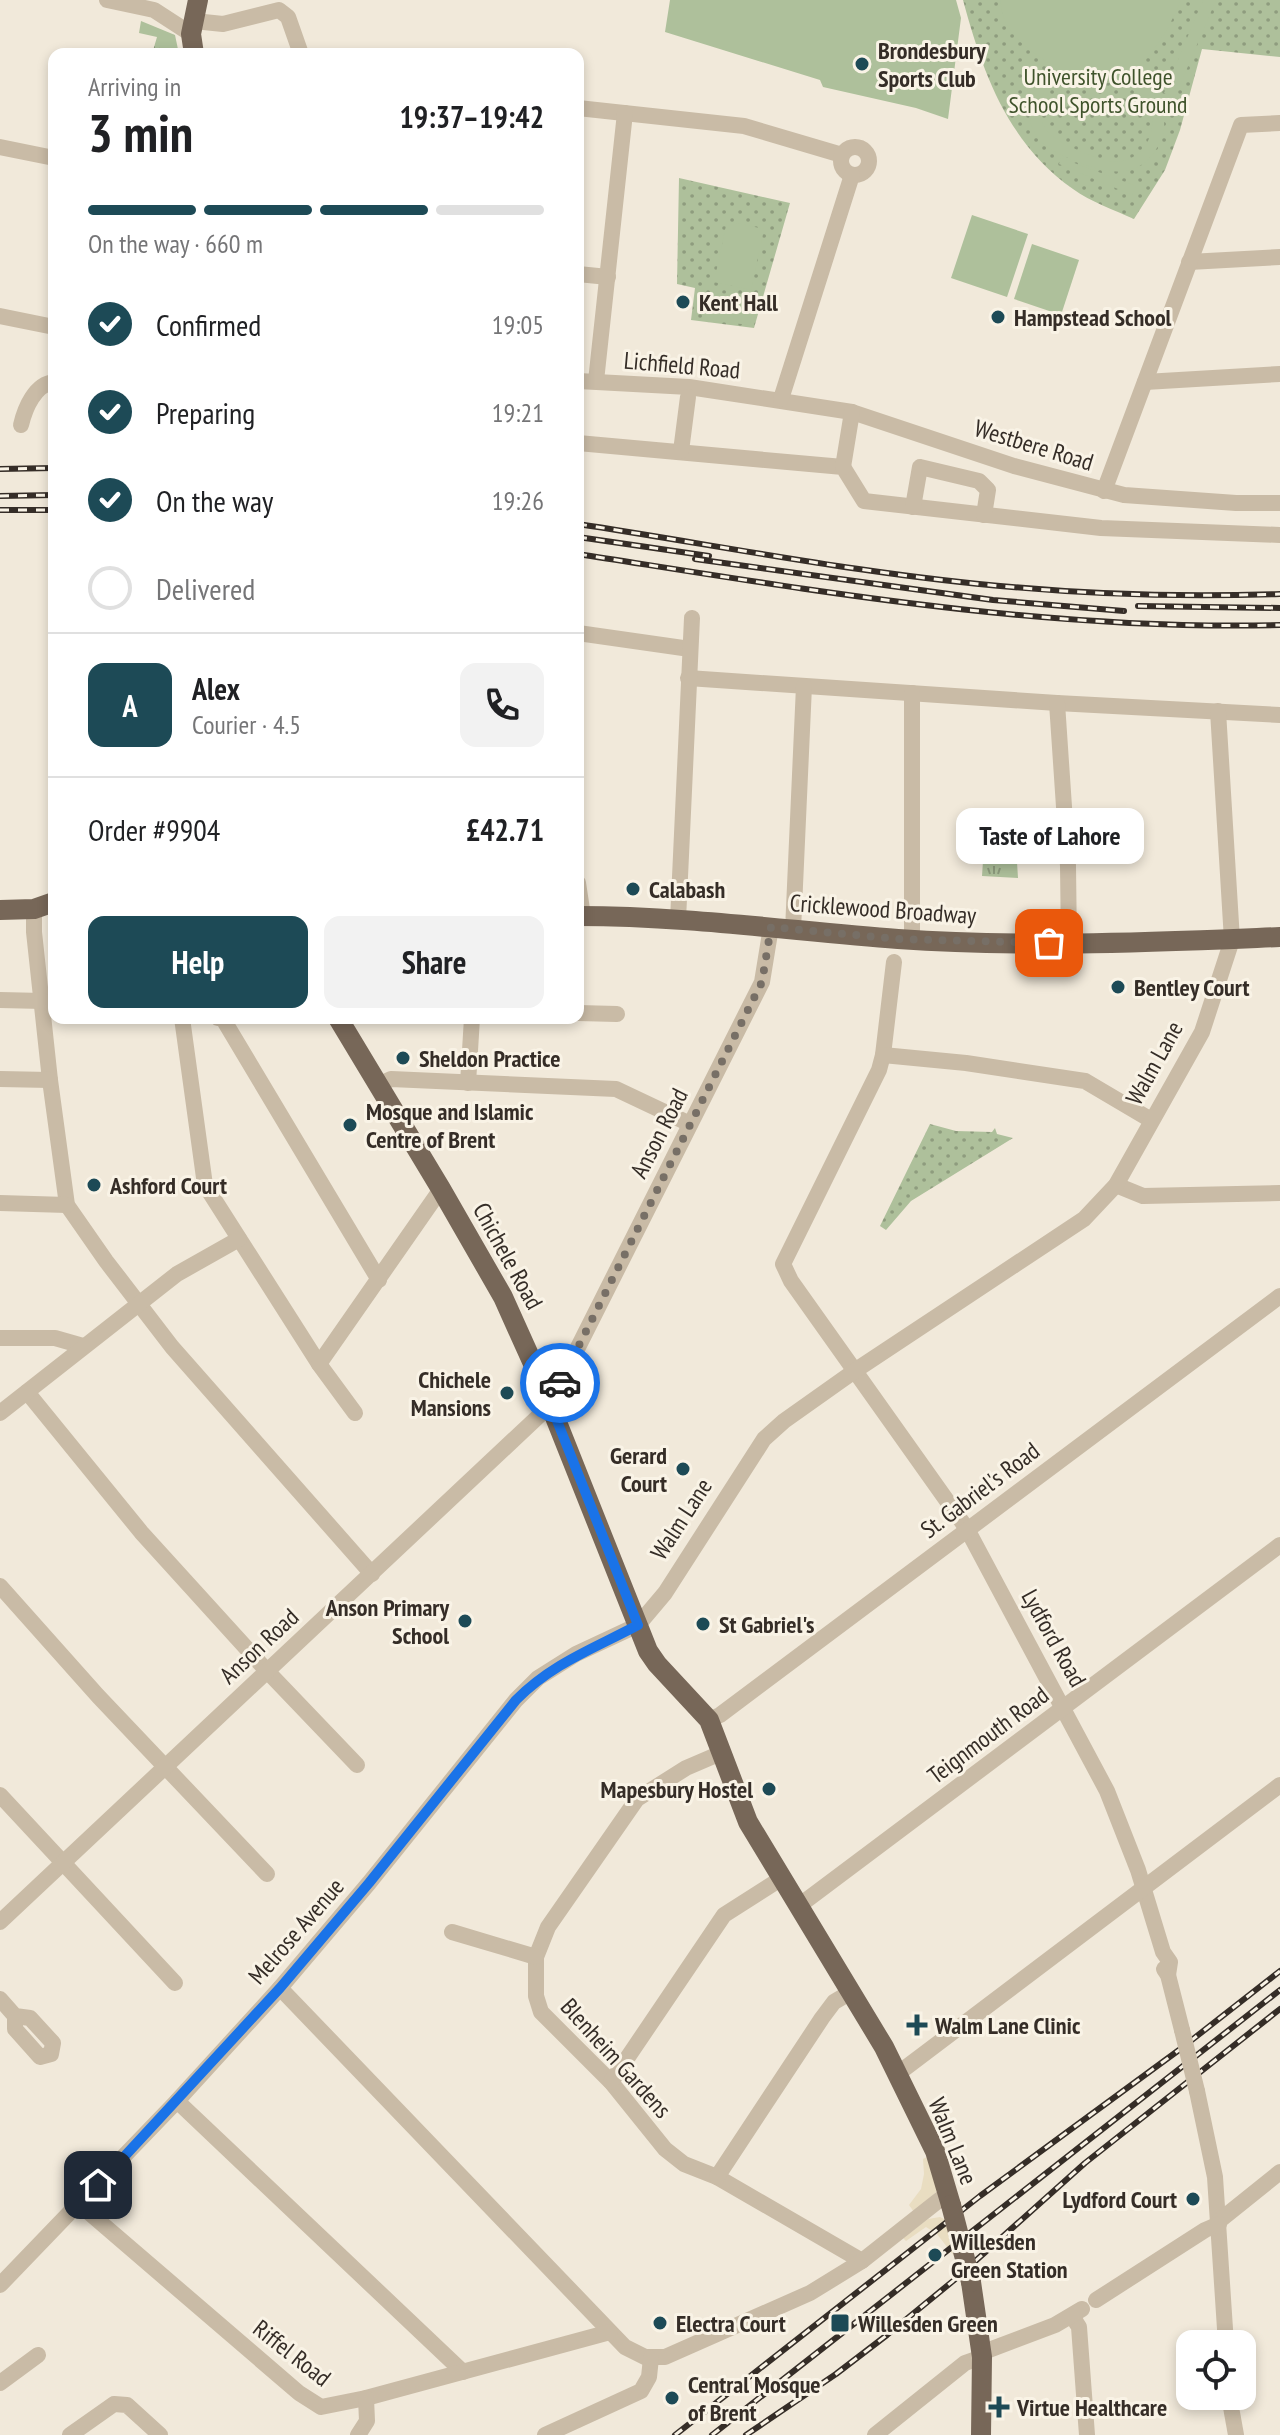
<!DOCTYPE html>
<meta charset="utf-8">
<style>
body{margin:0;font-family:"PT Sans Narrow",sans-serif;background:#f2f2f2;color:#202124;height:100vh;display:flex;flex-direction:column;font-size:30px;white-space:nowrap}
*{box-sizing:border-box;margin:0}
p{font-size:26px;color:#757577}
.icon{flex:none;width:44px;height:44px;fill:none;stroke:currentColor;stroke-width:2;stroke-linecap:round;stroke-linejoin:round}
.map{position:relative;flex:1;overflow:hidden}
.side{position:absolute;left:48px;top:48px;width:536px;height:976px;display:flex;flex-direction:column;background:#fff;border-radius:16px;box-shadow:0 4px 12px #0003}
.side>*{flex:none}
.tools{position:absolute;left:1176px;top:2330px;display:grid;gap:16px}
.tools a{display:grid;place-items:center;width:80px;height:80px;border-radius:16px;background:#fff;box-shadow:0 4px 12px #0003;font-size:40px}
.pin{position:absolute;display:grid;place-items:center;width:68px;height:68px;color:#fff;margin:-34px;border-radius:16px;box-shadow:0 4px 12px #0006}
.courier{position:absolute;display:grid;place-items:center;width:80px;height:80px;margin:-40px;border:6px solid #1a73e8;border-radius:50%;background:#fff;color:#222;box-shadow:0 2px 10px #0007}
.bubble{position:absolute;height:56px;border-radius:16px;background:#fff;box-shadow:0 4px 12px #0003;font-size:26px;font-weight:600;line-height:56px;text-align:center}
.head em{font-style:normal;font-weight:600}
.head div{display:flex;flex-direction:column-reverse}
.head{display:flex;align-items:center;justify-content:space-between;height:136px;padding:0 40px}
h1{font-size:52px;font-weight:600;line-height:60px}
.bar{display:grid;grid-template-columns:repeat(4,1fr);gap:12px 8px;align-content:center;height:96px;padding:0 40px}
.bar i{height:10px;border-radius:6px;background:#e0e0e0}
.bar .current{background:#1d4a56}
.bar p{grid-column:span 4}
.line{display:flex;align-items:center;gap:20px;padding:0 40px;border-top:2px solid #e0e0e0}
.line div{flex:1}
.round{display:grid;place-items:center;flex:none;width:84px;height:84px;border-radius:16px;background:#f2f2f2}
ol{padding:0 40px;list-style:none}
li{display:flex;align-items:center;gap:24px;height:88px}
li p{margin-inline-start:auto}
li .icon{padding:8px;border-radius:50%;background:#1d4a56;color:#fff;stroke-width:4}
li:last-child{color:#757577}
li i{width:44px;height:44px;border:4px solid #e0e0e0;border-radius:50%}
.button{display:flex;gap:16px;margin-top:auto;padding:16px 40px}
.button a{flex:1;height:92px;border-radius:16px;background:#1d4a56;color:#fff;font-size:32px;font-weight:600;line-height:92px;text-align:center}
.button a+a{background:#f2f2f2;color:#202124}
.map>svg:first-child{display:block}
.grass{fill:url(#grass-tufts)}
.park{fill:url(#park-dots)}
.pitch{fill:#aec09b;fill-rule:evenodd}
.plaza{fill:#e9ddc1}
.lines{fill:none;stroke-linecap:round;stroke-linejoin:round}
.minor{stroke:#c9bba6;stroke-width:16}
.major{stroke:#776758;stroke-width:20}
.rail-casing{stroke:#352d27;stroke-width:6}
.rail{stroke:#f9f3e6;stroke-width:3;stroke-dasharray:9;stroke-linecap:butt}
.minor-bridge{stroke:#c9bba6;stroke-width:16}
.major-bridge{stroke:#776758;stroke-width:20}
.done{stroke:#776f66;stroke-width:8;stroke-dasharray:0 14.4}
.route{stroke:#1a73e8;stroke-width:10}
.poi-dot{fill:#1d4a56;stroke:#f9f3e6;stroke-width:3}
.labels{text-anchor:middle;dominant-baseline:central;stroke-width:6;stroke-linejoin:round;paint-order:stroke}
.poi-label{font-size:24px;font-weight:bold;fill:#352d27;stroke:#f9f3e6;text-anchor:start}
.park-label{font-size:24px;fill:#3f532b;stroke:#f9f3e6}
.street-label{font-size:24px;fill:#352d27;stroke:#f9f3e6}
</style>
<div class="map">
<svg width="1280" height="2435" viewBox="0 0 1280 2435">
<defs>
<pattern id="grass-tufts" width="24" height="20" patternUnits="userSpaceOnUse" patternTransform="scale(2)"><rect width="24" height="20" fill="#aec09b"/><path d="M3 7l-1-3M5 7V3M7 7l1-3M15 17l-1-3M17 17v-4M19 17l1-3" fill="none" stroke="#8e9c7e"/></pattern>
<pattern id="park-dots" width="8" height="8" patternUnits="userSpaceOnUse" patternTransform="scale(2)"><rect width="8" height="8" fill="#aec09b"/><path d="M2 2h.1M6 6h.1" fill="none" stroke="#8e9c7e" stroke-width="1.8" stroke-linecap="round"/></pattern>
</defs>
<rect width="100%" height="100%" fill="#f1e9da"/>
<!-- grass -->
<g class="grass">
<polygon points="141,21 175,35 179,54 152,54 157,37 139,33"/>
<polygon points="984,846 1033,847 1033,862 1017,862 1018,878 982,876"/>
</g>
<!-- park -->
<g class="park">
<path d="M963 0H1280V57L1202 49 1180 130 1165 170 1134 219C1114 210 1091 202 1073 189 1008 143 983 74 963 0Z"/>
<polygon points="679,178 790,203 754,328 691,320 695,288 677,284"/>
<polygon points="930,1124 956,1131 992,1132 995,1128 997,1134 1013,1138 911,1201 886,1230 880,1226"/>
</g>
<!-- pitch -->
<g class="pitch">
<polygon points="670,0 956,0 961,18 948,119 916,108 823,87 820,80 665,32"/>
<path d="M1001 0H1181C1170 27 1153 57 1129 75 1148 85 1163 99 1164 122 1165 133 1161 143 1155 151 1136 180 1105 173 1078 162 1068 158 1058 154 1050 149 1018 127 1026 87 1052 65 1030 51 999 30 1001 0ZM1067 72C1076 77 1085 82 1096 84 1102 85 1108 82 1114 83 1132 84 1150 102 1152 119 1153 129 1150 139 1144 148 1137 156 1127 161 1117 162 1102 162 1059 144 1049 133 1030 111 1043 82 1067 72Z"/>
<polygon points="1203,0 1216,0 1175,97 1164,93"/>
<polygon points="1061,158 1136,186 1132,195 1059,164"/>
<polygon points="972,215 1028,234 1007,297 951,278"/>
<polygon points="727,221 764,229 751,290 714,282"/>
<polygon points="1032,244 1079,260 1061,315 1014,299"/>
<polygon points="716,293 752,296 750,325 713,321"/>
</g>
<!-- plaza -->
<g class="plaza">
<polygon points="927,2157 937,2191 914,2212 909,2205 921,2189 924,2174 923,2159"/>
<polygon points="940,2217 946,2220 954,2256 937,2234 926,2227 906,2241 903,2238 928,2219"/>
</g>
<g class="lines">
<!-- minor -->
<g class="minor">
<polyline points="107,0 154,10 191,34"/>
<polyline points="194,21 223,24 279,10 288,17 301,54"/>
<polyline points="578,108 744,126 842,155"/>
<circle cx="855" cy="161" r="14"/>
<polyline points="0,147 54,158"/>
<polyline points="1189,262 1280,257"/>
<polyline points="578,274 608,277"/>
<polyline points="0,316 54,327"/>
<polyline points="578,381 689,387 852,412 1014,466 1124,495 1236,503 1280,503"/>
<polyline points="596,381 625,113"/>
<polyline points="1145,382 1280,374"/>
<polyline points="781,399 852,175"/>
<path d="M21 425C25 408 35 384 54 382"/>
<polyline points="578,443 843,467 864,501 1101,528 1280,535"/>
<polyline points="681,451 688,397"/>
<polyline points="843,467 852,412"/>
<polyline points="1104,491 1241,125 1280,123"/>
<polyline points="913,507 920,467 979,481 988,490 984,515"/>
<polyline points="578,633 690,649"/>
<polyline points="688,678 1057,703 1280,715"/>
<polyline points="912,693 912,939"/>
<polyline points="1057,703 1068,866 1069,944"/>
<polyline points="578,883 583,916"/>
<polyline points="34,909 34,932 50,1080 67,1205 106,1261 172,1347 372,1574"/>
<polyline points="678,920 692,618"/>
<polyline points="793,930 804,686"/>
<polyline points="894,962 883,1055 879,1070 783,1264 791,1281 967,1529 1107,1791 1138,1870 1163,1952 1170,1962 1168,1975"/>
<polyline points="0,1000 43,1001"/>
<polyline points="578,1013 617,1014"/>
<polyline points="182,1018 205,1185 319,1364 355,1413"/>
<polyline points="218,1018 223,1019 379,1280"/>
<polyline points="883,1055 966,1063 1085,1081 1151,1120"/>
<polyline points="0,1079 50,1080"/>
<polyline points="468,1083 472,1018"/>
<polyline points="378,1085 391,1079 616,1089 690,1124"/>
<polyline points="1116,1185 1143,1196 1280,1193"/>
<polyline points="0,1203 67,1205"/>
<polyline points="0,1338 55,1338 83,1346"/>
<polyline points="319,1364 441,1189"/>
<polyline points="27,1392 141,1532 268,1672 357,1765"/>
<polyline points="546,1393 558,1387 762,982 771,927"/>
<polyline points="0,1413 177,1274 239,1239"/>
<polyline points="0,1586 98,1696 267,1874"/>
<polyline points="709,1720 720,1715 1280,1296"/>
<polyline points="721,1753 686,1768 637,1799 548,1927 536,1957 536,1996 541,2012 611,2082 665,2149 684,2164 717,2177 862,2261"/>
<polyline points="0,1795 175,1983"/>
<polyline points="800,1905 1280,1545"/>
<polyline points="0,1922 542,1413 551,1408"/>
<polyline points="452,1932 536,1957"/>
<polyline points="1164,1969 1168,1975 1182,2030"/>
<polyline points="280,1988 625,2347 645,2357 665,2357 810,2293 862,2261 948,2193"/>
<polyline points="0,1999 15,2016 30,2018 53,2043 51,2054 40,2057 15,2029 15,2016"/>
<polyline points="896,2075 1280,1785"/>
<polyline points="611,2082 724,1915 782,1878"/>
<polyline points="1197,2091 1215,2177 1226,2344"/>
<polyline points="177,2101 463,2372"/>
<polyline points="717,2177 822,2018 834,2002 851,1992"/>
<polyline points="79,2204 299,2393 321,2407 366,2398 610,2332"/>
<polyline points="1219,2221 1280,2172"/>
<polyline points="0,2285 177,2101 280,1988 369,1883 516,1700 538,1678 576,1654 638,1625 665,1593 764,1439 784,1421 856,1370 1084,1219 1116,1185 1202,1032 1232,940 1218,711"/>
<polyline points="1096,2300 1205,2230 1219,2224"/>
<polyline points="1072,2316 1079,2327 1087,2435"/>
<polyline points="981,2353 1055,2325 1082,2309"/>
<polyline points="0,2383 38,2355"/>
<polyline points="1229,2396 1236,2435"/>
<polyline points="70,2435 114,2404 127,2405 160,2435"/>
<polyline points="358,2435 367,2421 366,2398"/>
<polyline points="545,2435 641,2391 649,2377 651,2358"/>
<polyline points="875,2435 965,2363 982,2357"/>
</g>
<!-- major -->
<g class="major">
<polyline points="194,54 191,34 198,0"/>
<polyline points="0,910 34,909 54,902"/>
<path d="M578 916C685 916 792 931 898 939 1025 948 1153 942 1280 937"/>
<polyline points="338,1018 441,1189 503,1297 539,1377 648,1651 657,1664 709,1720 748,1822 884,2047 935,2151 951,2205"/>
<polyline points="971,2282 982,2357 981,2435"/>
</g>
<!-- rail casing -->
<g class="rail-casing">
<g id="rail">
<polyline points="0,469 54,468"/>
<polyline points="0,496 54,495"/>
<polyline points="0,510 54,510"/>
<path d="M578 524C722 546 867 575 1012 587 1101 595 1191 597 1280 594"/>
<polyline points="578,537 709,556"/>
<path d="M578 554C811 590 1043 631 1280 625"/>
<polyline points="695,559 993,600 1124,611"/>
<polyline points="1138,606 1280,608"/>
<polyline points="675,2435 980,2196 1179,2050 1280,1971"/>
<polyline points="712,2435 1280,1990"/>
<polyline points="746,2435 836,2374 887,2335 953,2281 1085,2163 1280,2009"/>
</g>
</g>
<!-- rail -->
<use href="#rail" class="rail"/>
<!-- minor-bridge -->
<polyline class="minor-bridge" points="1182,2030 1197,2091"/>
<!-- major-bridge -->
<polyline class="major-bridge" points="951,2205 971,2282"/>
</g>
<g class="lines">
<!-- done -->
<polyline class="done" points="560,1383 762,982 771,927 897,939 1049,943"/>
<!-- route -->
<path class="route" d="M98 2185 280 1988 369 1883 516 1700C553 1663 593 1649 638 1625L546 1393 558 1387 560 1383"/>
</g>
<!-- markers -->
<g class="poi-dot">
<circle cx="862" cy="64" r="8"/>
<circle cx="683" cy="302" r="8"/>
<circle cx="998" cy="317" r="8"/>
<circle cx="633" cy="889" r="8"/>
<circle cx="1118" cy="987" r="8"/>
<circle cx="403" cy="1058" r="8"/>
<circle cx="350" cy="1125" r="8"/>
<circle cx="94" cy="1185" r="8"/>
<circle cx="507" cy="1393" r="8"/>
<circle cx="683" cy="1469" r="8"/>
<circle cx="465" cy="1621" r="8"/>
<circle cx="703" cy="1624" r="8"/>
<circle cx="769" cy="1789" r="8"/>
<path d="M913 2013h8v8h8v8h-8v8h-8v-8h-8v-8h8z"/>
<circle cx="1193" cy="2199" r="8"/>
<circle cx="935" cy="2255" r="8"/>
<circle cx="660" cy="2323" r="8"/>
<rect x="830" y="2313" width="20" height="20" rx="4"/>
<circle cx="672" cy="2398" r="8"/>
<path d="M995 2395h8v8h8v8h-8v8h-8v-8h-8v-8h8z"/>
</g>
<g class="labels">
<!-- poi labels -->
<g class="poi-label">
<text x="878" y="50">Brondesbury<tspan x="878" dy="28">Sports Club</tspan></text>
<text x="699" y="302">Kent Hall</text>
<text x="1014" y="317">Hampstead School</text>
<text x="649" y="889">Calabash</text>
<text x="1134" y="987">Bentley Court</text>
<text x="419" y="1058">Sheldon Practice</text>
<text x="366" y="1111">Mosque and Islamic<tspan x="366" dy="28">Centre of Brent</tspan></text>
<text x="110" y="1185">Ashford Court</text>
<text x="491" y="1379" text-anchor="end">Chichele<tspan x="491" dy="28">Mansions</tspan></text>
<text x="667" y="1455" text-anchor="end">Gerard<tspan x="667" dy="28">Court</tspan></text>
<text x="449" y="1607" text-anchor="end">Anson Primary<tspan x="449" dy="28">School</tspan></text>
<text x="719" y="1624">St Gabriel's</text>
<text x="753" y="1789" text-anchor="end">Mapesbury Hostel</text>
<text x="935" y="2025">Walm Lane Clinic</text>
<text x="1177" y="2199" text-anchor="end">Lydford Court</text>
<text x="951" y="2241">Willesden<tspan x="951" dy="28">Green Station</tspan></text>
<text x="676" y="2323">Electra Court</text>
<text x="858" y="2323">Willesden Green</text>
<text x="688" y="2384">Central Mosque<tspan x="688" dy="28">of Brent</tspan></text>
<text x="1017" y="2407">Virtue Healthcare</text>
</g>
<!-- park labels -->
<g class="park-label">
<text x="1098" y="76">University College<tspan x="1098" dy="28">School Sports Ground</tspan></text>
</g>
<!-- street labels -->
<g class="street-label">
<text transform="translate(682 365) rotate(5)">Lichfield Road</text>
<text transform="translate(1034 445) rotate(17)">Westbere Road</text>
<text transform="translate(883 909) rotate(4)">Cricklewood Broadway</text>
<text transform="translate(1154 1063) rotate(-61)">Walm Lane</text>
<text transform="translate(659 1133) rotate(-63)">Anson Road</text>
<text transform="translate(508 1256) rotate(61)">Chichele Road</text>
<text transform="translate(980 1490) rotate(-37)">St. Gabriel's Road</text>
<text transform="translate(681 1519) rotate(-57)">Walm Lane</text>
<text transform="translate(1054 1638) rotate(61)">Lydford Road</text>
<text transform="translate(259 1646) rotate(-43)">Anson Road</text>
<text transform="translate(988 1735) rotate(-37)">Teignmouth Road</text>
<text transform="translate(296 1931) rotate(-49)">Melrose Avenue</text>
<text transform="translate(616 2058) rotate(48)">Blenheim Gardens</text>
<text transform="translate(953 2141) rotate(68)">Walm Lane</text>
<text transform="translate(292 2353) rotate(38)">Riffel Road</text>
</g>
</g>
</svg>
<div class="tools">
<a><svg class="icon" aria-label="locate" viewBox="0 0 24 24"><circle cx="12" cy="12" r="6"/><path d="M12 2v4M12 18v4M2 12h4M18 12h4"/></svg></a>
</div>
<div class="pin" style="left:1049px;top:943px;background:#ea580c"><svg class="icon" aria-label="bag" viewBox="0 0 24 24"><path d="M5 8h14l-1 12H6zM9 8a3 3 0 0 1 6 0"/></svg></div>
<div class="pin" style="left:98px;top:2185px;background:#1f2937"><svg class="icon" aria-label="home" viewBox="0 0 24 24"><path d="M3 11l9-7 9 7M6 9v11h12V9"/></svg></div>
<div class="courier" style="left:560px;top:1383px"><svg class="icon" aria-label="car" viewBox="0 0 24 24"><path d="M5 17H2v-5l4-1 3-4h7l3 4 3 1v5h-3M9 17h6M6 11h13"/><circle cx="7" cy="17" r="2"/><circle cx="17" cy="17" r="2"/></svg></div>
<div class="bubble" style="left:956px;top:808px;width:188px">Taste of Lahore</div>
<section class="side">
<div class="head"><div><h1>3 min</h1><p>Arriving in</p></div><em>19:37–19:42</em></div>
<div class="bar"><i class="current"></i><i class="current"></i><i class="current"></i><i></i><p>On the way · 660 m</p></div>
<ol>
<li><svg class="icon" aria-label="check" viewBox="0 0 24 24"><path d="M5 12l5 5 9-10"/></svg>Confirmed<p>19:05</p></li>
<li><svg class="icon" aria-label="check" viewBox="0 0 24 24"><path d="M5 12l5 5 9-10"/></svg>Preparing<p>19:21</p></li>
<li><svg class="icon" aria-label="check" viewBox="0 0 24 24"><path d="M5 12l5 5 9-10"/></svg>On the way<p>19:26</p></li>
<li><i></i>Delivered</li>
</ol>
<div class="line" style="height:144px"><b class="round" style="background:#1d4a56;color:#fff">A</b><div><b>Alex</b><p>Courier · 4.5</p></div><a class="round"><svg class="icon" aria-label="phone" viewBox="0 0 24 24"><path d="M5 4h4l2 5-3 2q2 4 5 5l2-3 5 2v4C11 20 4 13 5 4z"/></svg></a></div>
<div class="line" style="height:104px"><div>Order #9904</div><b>£42.71</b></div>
<div class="button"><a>Help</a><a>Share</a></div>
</section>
</div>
